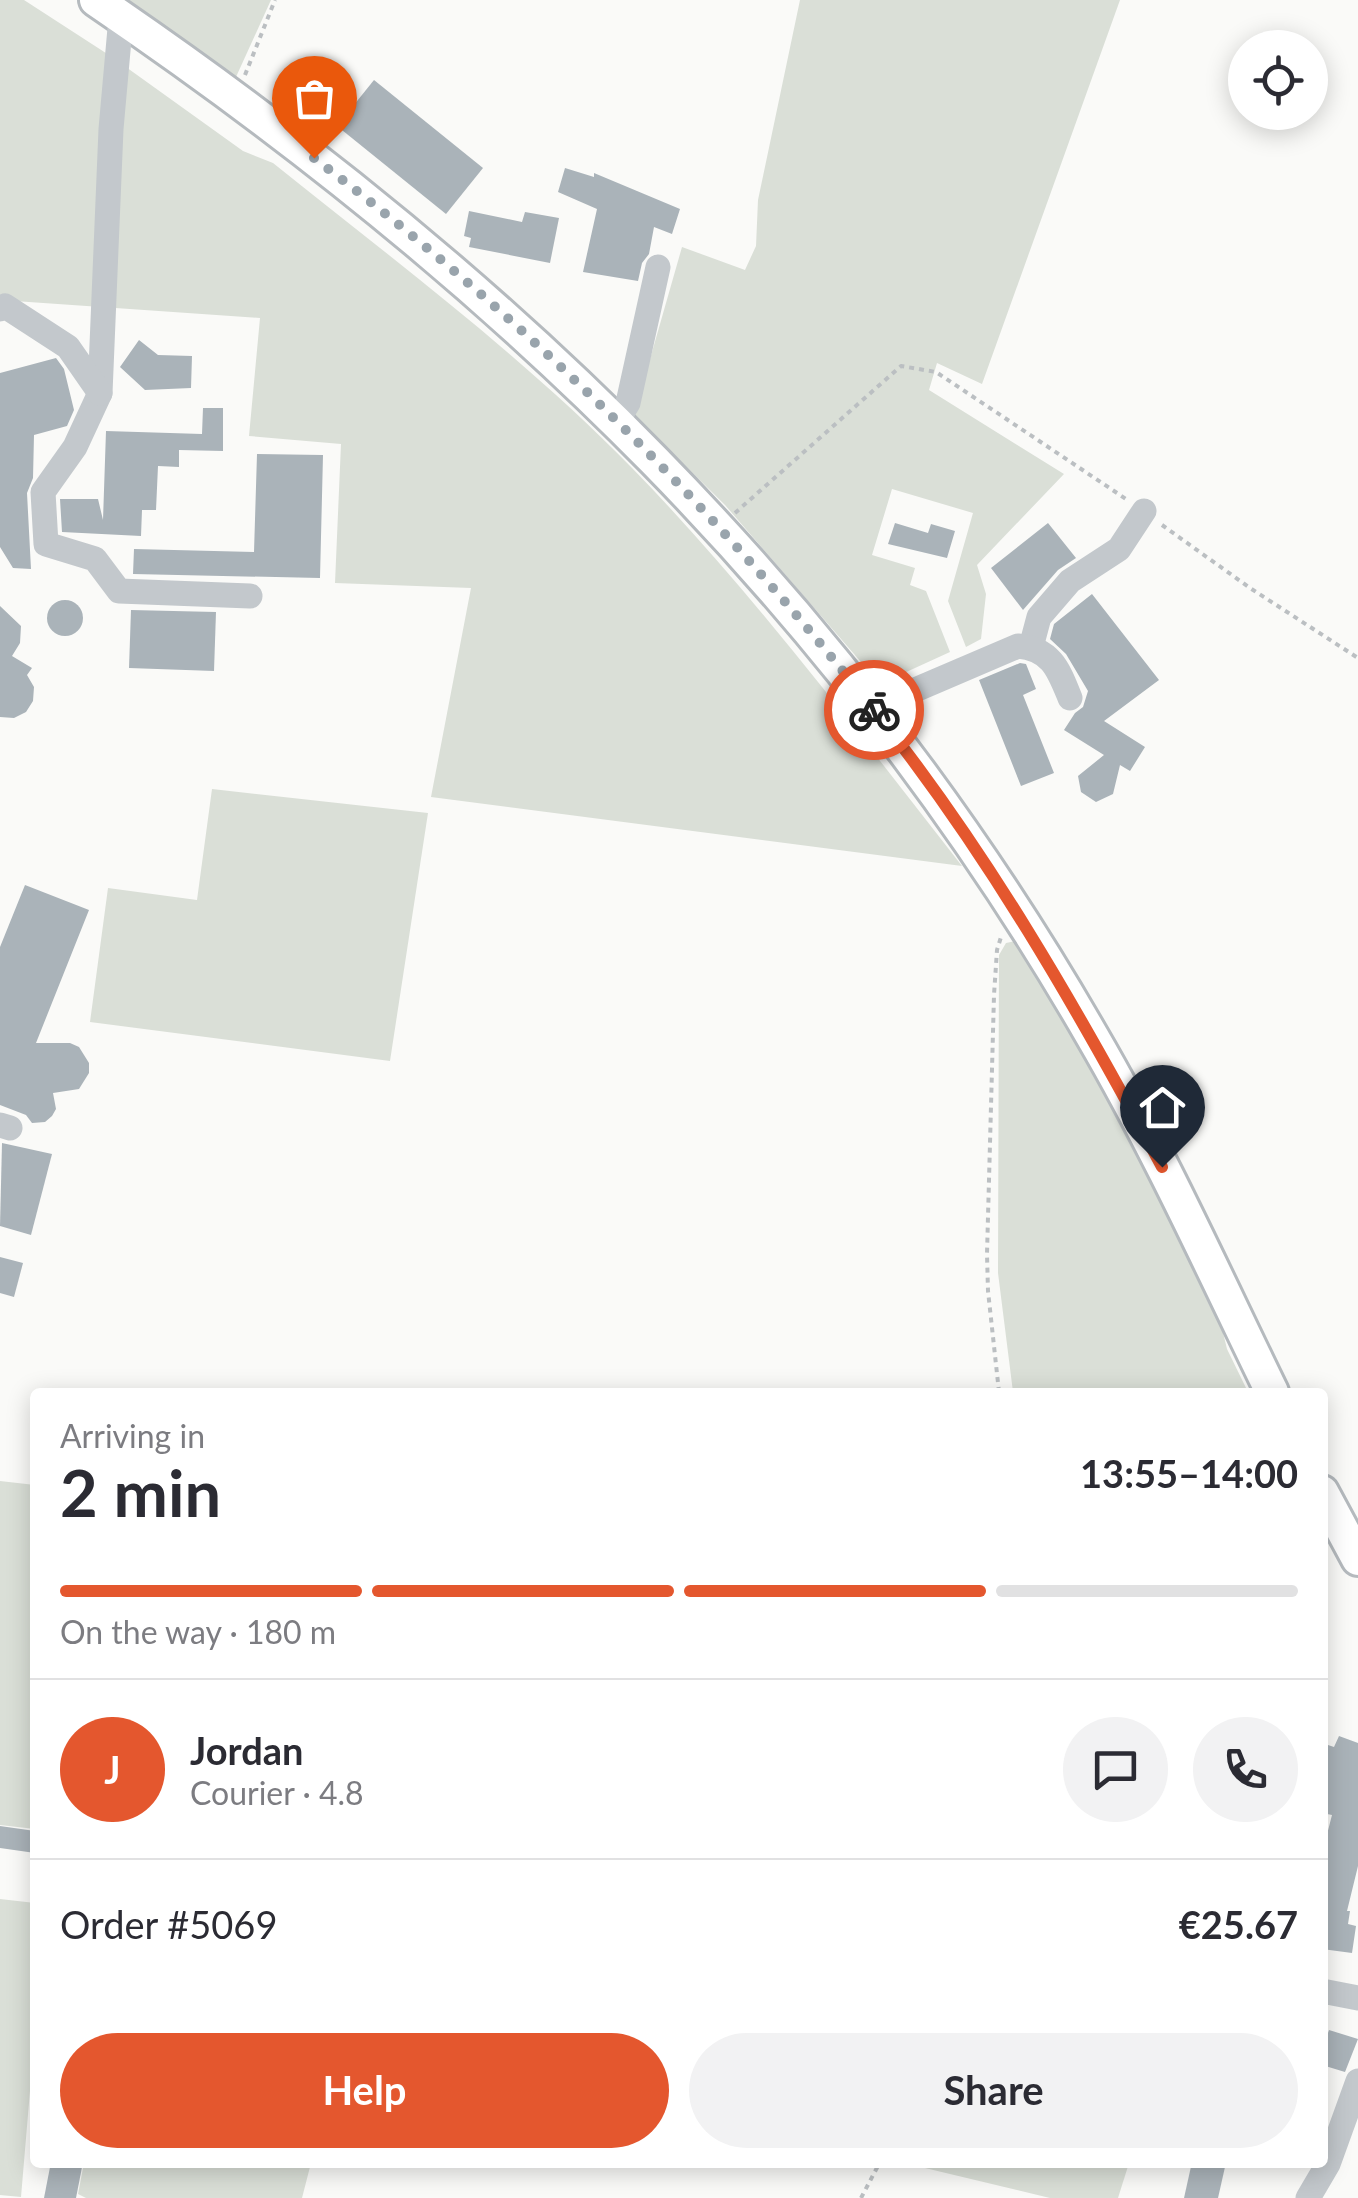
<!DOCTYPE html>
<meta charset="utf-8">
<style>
body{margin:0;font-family:Lato,sans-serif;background:#f2f2f3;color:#2b2b33;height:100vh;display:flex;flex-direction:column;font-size:38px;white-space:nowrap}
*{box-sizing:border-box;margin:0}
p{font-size:32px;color:#7c7c81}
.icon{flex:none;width:55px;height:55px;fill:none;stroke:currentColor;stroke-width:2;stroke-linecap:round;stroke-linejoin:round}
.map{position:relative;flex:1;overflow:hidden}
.sheet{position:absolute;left:30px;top:1388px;width:1298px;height:780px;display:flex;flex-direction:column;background:#fff;border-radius:10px;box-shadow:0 5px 25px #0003}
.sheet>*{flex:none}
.controls{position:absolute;left:1228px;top:30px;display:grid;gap:20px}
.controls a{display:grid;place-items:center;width:100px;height:100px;border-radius:50%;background:#fff;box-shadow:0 5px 25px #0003;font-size:50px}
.pin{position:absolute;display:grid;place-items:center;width:85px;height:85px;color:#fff;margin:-102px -42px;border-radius:50% 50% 50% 0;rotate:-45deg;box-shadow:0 0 10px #0007}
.pin .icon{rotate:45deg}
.courier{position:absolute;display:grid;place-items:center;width:100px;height:100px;margin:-50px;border:8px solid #e4572e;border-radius:50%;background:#fff;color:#222;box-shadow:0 2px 12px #0007}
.head em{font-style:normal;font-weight:700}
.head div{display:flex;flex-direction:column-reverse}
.head{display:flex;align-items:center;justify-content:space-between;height:170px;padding:0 30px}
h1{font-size:65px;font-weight:700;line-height:75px}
.bar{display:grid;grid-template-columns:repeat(4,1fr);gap:15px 10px;align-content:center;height:120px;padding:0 30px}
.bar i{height:12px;border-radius:8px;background:#e1e1e2}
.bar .current{background:#e4572e}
.bar p{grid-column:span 4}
.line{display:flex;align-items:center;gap:25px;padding:0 30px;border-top:2px solid #e1e1e2}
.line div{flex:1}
.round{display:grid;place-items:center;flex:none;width:105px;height:105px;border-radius:52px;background:#f2f2f3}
.button{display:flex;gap:20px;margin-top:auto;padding:20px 30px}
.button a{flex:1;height:115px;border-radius:60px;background:#e4572e;color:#fff;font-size:40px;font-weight:700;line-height:115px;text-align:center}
.button a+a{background:#f2f2f3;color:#2b2b33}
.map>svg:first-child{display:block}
.green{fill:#dadfd7}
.building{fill:#aab3b9}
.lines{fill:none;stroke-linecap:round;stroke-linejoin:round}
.major-casing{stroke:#b5babe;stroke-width:38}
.path{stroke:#bbbfc2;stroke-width:4;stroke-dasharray:5 5;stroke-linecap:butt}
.minor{stroke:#c3c8cc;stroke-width:25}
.major{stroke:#fff;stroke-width:32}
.done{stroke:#99a4ac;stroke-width:10;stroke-dasharray:0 18}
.route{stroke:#e4572e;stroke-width:12}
</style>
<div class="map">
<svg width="1358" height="2198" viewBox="0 0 1358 2198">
<rect width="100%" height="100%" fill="#fafaf8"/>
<!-- green -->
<g class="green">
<path d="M0 0H24L112 57 243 151 273 163C395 261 523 356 632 468 752 591 856 731 962 866L431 797 471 588 335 583 341 444 249 436 260 318 0 300Z"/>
<polygon points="110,0 271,0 231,88"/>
<polygon points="800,0 1120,0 982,384 937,363 929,390 1064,474 977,565 986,594 981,639 966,647 948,601 973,513 892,489 872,555 915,568 910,585 926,591 950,652 880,684 725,505 634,415 682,247 745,270 756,246 758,200"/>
<polygon points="212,789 428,813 390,1061 90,1022 108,888 197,900"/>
<polygon points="1020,940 1158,1186 1218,1312 1227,1349 1248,1392 1013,1392 998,1273 999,955 1006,943"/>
<polygon points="0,1481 35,1485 35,1829 0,1825"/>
<polygon points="0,1899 35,1903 35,2091 30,2091 21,2197 0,2195"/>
<polygon points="84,2163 84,2162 311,2163 302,2198 86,2198 78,2194"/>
<polygon points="904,2163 1129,2163 1118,2198 1050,2198"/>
</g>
<!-- building -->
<g class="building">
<polygon points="374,80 483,168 446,214 337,126"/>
<polygon points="565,168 594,177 594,173 680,209 672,234 654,227 649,254 642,263 638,281 583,272 597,209 558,192"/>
<polygon points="469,211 522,222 525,212 559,218 550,263 469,247 471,238 464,236"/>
<polygon points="139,340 158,355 192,356 191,388 145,390 120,367"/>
<polygon points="56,358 64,369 74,410 67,426 34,435 33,478 27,493 31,569 13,568 0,547 0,373"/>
<polygon points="203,408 223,408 223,451 179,450 179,467 158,466 156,510 142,510 141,536 62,532 60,499 98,499 103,520 106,431 202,434"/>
<polygon points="257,454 323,455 320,578 133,574 134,549 254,552"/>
<polygon points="895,523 928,533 931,524 955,531 947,558 888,544"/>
<polygon points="1048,523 1076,558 1058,570 1023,610 991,568"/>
<polygon points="1092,594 1159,680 1104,721 1145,747 1130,771 1120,765 1113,794 1096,802 1081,792 1078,776 1104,755 1064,730 1075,713 1083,707 1088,691 1066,654 1050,639 1054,624"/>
<circle cx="65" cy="618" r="18"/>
<polygon points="0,606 21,626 20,643 12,656 32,668 27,675 34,687 33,701 26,712 14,718 0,717"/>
<polygon points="131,610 216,612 214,671 129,668"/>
<polygon points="1020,663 1026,664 1036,689 1023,695 1054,773 1021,786 979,680"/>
<polygon points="25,885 89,910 36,1043 70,1043 79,1047 89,1063 89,1073 79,1089 53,1093 56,1109 52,1116 45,1122 32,1123 26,1115 0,1105 0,947"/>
<polygon points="2,1143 52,1154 31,1235 0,1226"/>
<polygon points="0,1257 23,1263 14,1297 0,1293"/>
<polygon points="1339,1736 1358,1743 1358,1866 1347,1911 1350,1911 1348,1924 1356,1926 1352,1953 1322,1949 1322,1854 1332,1815 1322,1813 1322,1743 1334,1747"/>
<polygon points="0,1826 35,1831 35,1853 0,1848"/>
<polygon points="1329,2030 1358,2039 1345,2072 1322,2065 1322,2050"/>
<polygon points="51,2162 83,2162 76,2198 44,2198"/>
<polygon points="1192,2162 1225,2167 1218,2198 1184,2198"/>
</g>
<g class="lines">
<!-- major casing -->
<g class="major-casing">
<g id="major">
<path d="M96 0C505 278 844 605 1092 1036 1159 1151 1214 1273 1272 1392"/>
<polyline points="1322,1492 1358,1559"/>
</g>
</g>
<!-- path -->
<g class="path">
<polyline points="245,75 275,0"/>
<polyline points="735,513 901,366 936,372 1126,499"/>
<polyline points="1162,525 1250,588 1358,658"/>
<polyline points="999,1392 988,1291 987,1254 994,995 997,950 1001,937"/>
<polyline points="861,2198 880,2162"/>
</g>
<!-- minor -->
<g class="minor">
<polyline points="121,17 111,129 100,393 75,447 43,492 46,544 95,559 119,591 250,596"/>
<polyline points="0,309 5,306 68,347 100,393"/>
<polyline points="617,421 628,403 658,267"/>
<polyline points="1031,647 1039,617 1070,581 1119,549 1144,511"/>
<path d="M873 708 1018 646C1052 649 1059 671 1070 698"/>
<polyline points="0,1125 10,1128"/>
<polyline points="1322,1991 1358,1998"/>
<polyline points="1308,2198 1328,2164 1358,2081"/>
</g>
<!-- major -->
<use href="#major" class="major"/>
</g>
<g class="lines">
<!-- done -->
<path class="done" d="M314 158C524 317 711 503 874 710"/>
<!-- route -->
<path class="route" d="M874 710C986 850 1077 1008 1162 1167"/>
</g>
</svg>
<div class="controls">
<a><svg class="icon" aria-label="locate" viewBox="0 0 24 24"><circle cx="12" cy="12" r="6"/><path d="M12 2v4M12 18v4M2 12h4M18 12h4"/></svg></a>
</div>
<div class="pin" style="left:314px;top:158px;background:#ea580c"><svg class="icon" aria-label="bag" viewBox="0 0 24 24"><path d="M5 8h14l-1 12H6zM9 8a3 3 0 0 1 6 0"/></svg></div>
<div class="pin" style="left:1162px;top:1167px;background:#1f2937"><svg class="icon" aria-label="home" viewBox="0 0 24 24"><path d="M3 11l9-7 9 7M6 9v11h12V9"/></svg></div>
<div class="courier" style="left:874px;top:710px"><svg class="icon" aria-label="bike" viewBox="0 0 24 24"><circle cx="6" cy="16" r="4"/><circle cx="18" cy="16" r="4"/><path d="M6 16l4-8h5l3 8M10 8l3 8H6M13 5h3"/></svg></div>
<section class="sheet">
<div class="head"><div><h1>2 min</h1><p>Arriving in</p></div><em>13:55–14:00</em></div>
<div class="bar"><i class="current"></i><i class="current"></i><i class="current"></i><i></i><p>On the way · 180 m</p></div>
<div class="line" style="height:180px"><b class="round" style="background:#e4572e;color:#fff">J</b><div><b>Jordan</b><p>Courier · 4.8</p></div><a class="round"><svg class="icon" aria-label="chat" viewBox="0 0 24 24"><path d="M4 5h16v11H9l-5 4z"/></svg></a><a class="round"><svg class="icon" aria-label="phone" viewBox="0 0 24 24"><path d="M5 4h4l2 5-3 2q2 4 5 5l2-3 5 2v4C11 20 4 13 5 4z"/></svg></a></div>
<div class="line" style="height:130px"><div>Order #5069</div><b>€25.67</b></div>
<div class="button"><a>Help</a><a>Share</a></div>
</section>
</div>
